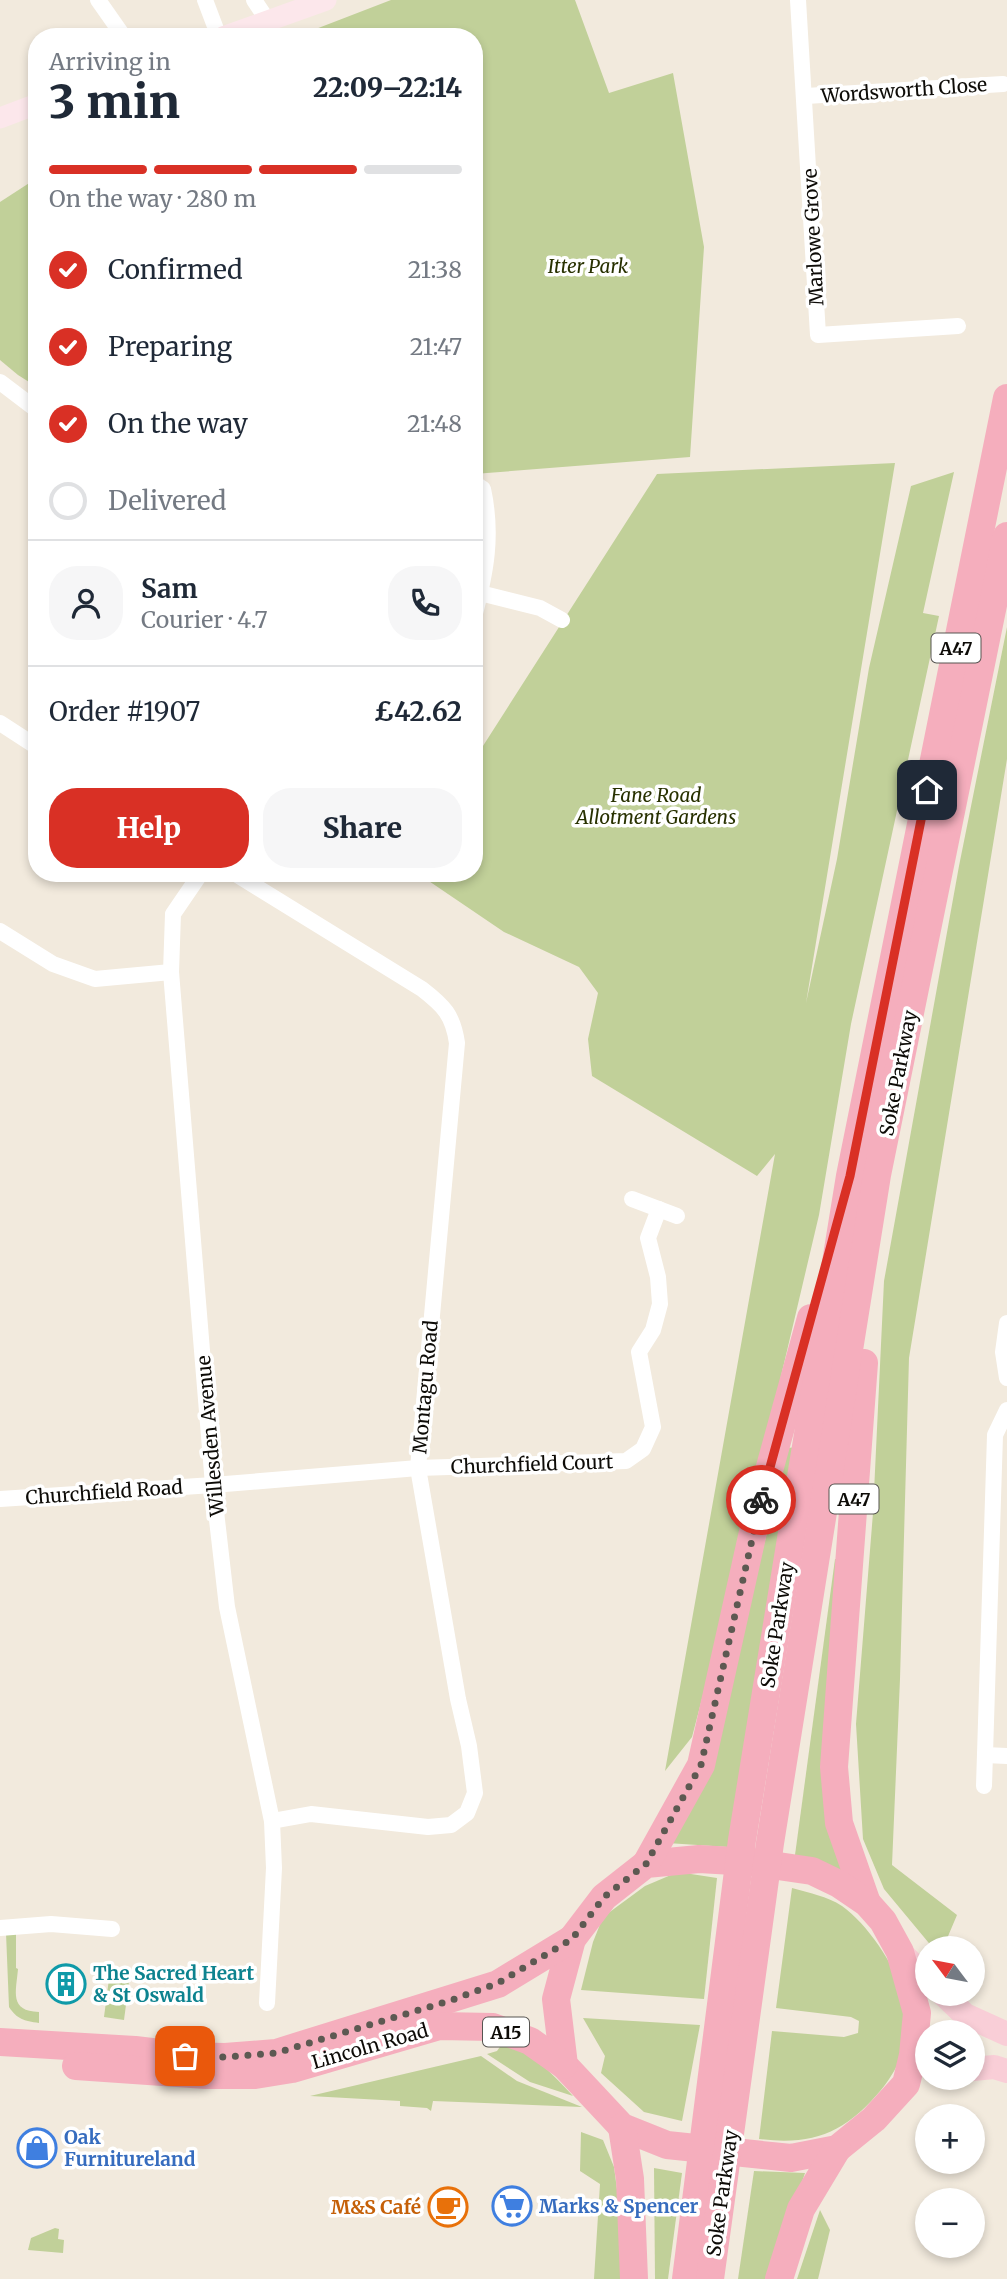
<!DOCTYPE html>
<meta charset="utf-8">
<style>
body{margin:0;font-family:Merriweather,serif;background:#f6f6f7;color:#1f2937;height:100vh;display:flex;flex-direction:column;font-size:26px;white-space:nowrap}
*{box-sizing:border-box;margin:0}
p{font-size:23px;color:#747a83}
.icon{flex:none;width:38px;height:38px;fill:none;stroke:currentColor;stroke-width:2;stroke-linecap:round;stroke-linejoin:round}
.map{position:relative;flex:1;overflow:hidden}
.drawer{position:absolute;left:28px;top:28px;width:455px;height:854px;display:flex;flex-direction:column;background:#fff;border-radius:28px;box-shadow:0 4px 10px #0003}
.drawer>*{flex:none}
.needle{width:46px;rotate:302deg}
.controls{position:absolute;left:915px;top:1936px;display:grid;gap:14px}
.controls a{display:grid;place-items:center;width:70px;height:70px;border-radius:50%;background:#fff;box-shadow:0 4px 10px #0003;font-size:35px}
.pin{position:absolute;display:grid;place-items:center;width:60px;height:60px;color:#fff;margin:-30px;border-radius:14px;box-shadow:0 4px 10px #0006}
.courier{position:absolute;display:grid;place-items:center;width:70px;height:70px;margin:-35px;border:5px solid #d93025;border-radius:50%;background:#fff;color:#222;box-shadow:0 2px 9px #0007}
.head em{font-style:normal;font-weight:800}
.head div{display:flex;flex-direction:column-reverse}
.head{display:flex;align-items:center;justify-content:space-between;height:119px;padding:0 21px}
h1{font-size:46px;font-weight:800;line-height:52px}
.bar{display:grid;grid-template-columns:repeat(4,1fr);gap:10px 7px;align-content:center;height:84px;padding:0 21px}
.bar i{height:9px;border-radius:5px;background:#e0e1e3}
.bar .selected{background:#d93025}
.bar p{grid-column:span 4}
.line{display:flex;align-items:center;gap:18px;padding:0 21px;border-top:2px solid #e0e1e3}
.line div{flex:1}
.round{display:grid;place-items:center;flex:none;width:74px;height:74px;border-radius:28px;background:#f6f6f7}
ol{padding:0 21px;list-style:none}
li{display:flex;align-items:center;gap:21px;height:77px}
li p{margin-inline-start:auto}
li .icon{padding:7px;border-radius:50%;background:#d93025;color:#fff;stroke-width:4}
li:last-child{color:#747a83}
li i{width:38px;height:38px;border:4px solid #e0e1e3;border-radius:50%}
.primary-button{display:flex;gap:14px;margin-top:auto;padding:14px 21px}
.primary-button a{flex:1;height:80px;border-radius:28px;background:#d93025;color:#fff;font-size:28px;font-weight:800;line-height:80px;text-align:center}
.primary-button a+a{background:#f6f6f7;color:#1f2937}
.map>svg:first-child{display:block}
.green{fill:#c1d099}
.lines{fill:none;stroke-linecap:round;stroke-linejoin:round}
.street{stroke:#fff;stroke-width:16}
.secondary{stroke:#fce7eb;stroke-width:21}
.primary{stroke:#f9ced7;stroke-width:24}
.highway{stroke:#f5aebd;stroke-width:28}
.done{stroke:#5d5952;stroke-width:7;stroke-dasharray:0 12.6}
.route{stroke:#d93025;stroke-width:9}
.labels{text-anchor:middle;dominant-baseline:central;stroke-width:7;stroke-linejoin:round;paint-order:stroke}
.shield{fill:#fff;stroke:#565451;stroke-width:2}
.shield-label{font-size:18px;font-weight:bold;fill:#0d0b07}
.street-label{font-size:19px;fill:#0d0b07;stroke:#fff}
.park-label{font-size:19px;font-style:italic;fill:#283100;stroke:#fff}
.culture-label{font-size:19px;font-weight:bold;fill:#0d838f;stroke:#fff;text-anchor:start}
.shop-label{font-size:19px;font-weight:bold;fill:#366cbe;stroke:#fff;text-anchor:start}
.food-label{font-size:19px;font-weight:bold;fill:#c56008;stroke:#fff;text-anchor:end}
</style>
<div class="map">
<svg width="1007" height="2279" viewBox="0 0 1007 2279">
<rect width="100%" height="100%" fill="#f2eadd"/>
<!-- green -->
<g class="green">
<polygon points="391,0 575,0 609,93 673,73 704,247 690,457 474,474 474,37 295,37"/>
<polygon points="37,178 37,387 18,375 0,360 0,202"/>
<polygon points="895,463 806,1003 837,859 869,668 911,486 954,472 923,613 939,616 851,1024 819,1215 732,1584 692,1737 665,1771 775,1154 757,1176 592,1076 588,1039 598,993 579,967 504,932 417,873 474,873 474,760 657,474"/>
<polygon points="1007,627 1007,759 909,1358 900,1679 892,1865 957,1915 943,1948 933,1948 884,1889 863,1839 856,1724 873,1513 884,1281 959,866"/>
<polygon points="796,1447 728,1847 667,1843 722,1714 788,1448"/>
<polygon points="835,1559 842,1560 847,1875 795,1855"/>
<polygon points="678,1872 717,1878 704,1999 581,1990 593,1942 603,1917 645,1886"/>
<path d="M792 1888C809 1893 827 1896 842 1906 866 1923 896 1965 902 1994 903 2003 903 2012 904 2021 904 2027 906 2036 905 2042 903 2058 891 2078 881 2090 846 2132 814 2146 759 2139L772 2031 844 2037 858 2033 859 2021 851 2017 776 2008Z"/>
<path d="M6 1933H16V1968L18 1969C16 1992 9 2011 39 2012V2023C24 2021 17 2019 9 2007Z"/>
<polygon points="110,1971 130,1974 124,2020 104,2017"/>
<polygon points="583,2018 700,2025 682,2121 644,2112 601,2073 605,2056"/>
<path d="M504 2041C531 2052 553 2074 573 2096L530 2082 487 2054 497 2051Z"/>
<polygon points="481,2056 517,2081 582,2107 433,2101 431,2111 427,2108 400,2106 400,2101 310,2096"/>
<polygon points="581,2132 603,2140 614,2167 624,2242 624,2279 594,2279 600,2184 580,2171"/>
<polygon points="654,2168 682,2173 668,2279 655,2279"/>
<polygon points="754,2171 805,2173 769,2279 738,2279"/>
<polygon points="820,2210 830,2230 818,2279 797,2279"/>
<polygon points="55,2228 59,2229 58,2239 64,2240 63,2253 28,2250 31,2238"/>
</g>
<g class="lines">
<!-- street -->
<g class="street">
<polyline points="98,0 124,37"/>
<polyline points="205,0 219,37"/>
<polyline points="254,0 268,21"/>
<polyline points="798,0 818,335 958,326"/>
<polyline points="806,96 1003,84"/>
<polyline points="0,382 37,410"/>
<path d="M474 483 483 489C493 535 486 572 474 617"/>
<polyline points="480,593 540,608 562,620"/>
<polyline points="0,723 37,747"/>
<polyline points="201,873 173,914 171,972 213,1485 227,1607 272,1821 274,1868 267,2003"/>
<path d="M234 873 422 989C444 1006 453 1015 457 1043L418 1468 458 1699 469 1746 475 1793 467 1813 451 1825 428 1827 311 1814 272 1821"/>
<polyline points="0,931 53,964 95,979 171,972"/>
<polyline points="632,1199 677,1216"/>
<polyline points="1007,1323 1003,1352 1007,1378"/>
<polyline points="0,1499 213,1485 418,1468 626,1461 643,1449 653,1427 639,1352 653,1330 660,1304 658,1277 648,1238 659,1209"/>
<polyline points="985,1755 1007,1756"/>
<polyline points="984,1786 995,1435 1007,1410"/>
<polyline points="0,1928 51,1924 112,1929"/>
</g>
<!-- secondary -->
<g class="secondary">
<polyline points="223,37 326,0"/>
<polyline points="0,118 37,104"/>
</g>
<!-- primary -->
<g class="primary">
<polyline points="900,1952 928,1979"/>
<polyline points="942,1993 965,2015 1007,2034"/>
<polyline points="973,2069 994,2067 1007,2071"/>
</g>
<!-- highway -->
<g class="highway">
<polyline points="864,1363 834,1767 839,1823 867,1903"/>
<polygon points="699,1859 751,1862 812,1871 839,1884 867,1903 883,1921 900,1952 917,2013 913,2055 906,2084 874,2119 837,2149 791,2158 667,2145 622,2127 564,2065 556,1999 572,1939 604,1897 646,1864"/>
<polyline points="646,1864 701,1765 757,1514 811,1318"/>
<polyline points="0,2042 135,2050 185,2056 225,2057 276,2053 498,1984 572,1939"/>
<polyline points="76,2066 206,2075 255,2075 292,2069 439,2026 493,2027 530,2041 564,2065"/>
<polyline points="622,2127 630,2179 634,2279"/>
<polyline points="686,2279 742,1840 850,1176 1007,398"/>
<polyline points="710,2279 770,1843 877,1175 1007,536"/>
<polyline points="779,2279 801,2209 837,2149"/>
</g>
</g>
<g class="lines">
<!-- done -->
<polyline class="done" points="185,2056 225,2057 276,2053 452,2000 498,1983 572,1939 604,1897 646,1864 701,1765 761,1500"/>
<!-- route -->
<polyline class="route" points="761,1500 850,1176 927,790"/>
</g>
<!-- icons -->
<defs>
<g id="building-ring" transform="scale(2.0125)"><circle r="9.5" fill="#fff" stroke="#0f9aa8" stroke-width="1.5"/><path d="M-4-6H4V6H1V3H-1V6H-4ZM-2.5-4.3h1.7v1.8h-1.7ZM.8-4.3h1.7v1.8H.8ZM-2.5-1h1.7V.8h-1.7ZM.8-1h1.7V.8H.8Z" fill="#0f9aa8"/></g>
<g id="shop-ring" transform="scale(2.0125)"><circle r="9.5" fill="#fff" stroke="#3f7fe0" stroke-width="1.5"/><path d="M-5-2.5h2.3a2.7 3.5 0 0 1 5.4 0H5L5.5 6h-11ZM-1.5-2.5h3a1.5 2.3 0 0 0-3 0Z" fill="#3f7fe0"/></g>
<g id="supermarket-ring" transform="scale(2.0125)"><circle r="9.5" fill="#fff" stroke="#3f7fe0" stroke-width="1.5"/><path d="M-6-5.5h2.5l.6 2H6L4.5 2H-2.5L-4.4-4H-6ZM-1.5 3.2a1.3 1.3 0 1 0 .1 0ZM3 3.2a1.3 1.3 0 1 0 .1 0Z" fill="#3f7fe0"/></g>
<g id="cafe-ring" transform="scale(2.0125)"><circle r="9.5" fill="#fff" stroke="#e8710a" stroke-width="1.5"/><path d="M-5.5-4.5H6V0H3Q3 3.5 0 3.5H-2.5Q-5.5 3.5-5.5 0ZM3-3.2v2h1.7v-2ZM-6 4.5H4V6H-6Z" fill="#e8710a"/></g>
</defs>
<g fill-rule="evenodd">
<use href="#building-ring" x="66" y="1984"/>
<use href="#shop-ring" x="37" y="2148"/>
<use href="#supermarket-ring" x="512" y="2206"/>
<use href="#cafe-ring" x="448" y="2207"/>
</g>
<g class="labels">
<!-- shield labels -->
<g class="shield">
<rect x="931.5" y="633.5" width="49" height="29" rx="5"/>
<rect x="829.5" y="1484.5" width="49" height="29" rx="5"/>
<rect x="483" y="2017.5" width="46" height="29" rx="5"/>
</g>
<g class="shield-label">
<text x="956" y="648">A47</text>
<text x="854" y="1499">A47</text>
<text x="506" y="2032">A15</text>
</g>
<!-- street labels -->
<g class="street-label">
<text transform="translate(904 90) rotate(-4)">Wordsworth Close</text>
<text transform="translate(813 237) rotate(-93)">Marlowe Grove</text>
<text transform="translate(898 1073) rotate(-79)">Soke Parkway</text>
<text transform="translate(425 1387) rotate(-85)">Montagu Road</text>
<text transform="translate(210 1436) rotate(-95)">Willesden Avenue</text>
<text transform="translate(532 1464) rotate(-2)">Churchfield Court</text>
<text transform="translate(104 1492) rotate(-4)">Churchfield Road</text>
<text transform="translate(777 1625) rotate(-81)">Soke Parkway</text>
<text transform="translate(370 2046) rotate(-16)">Lincoln Road</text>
<text transform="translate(722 2193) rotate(-82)">Soke Parkway</text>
</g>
<!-- park labels -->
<g class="park-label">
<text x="588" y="266">Itter Park</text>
<text x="656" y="795">Fane Road<tspan x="656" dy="22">Allotment Gardens</tspan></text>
</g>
<!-- culture labels -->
<g class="culture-label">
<text x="93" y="1973">The Sacred Heart<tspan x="93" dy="22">&amp; St Oswald</tspan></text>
</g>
<!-- shop labels -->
<g class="shop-label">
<text x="64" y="2137">Oak<tspan x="64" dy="22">Furnitureland</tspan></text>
<text x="539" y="2206">Marks &amp; Spencer</text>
</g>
<!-- food labels -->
<g class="food-label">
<text x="421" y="2207">M&amp;S Café</text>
</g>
</g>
</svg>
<div class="controls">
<a><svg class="needle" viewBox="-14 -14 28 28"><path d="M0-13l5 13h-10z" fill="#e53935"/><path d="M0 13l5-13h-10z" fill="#747a83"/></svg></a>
<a><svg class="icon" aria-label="layers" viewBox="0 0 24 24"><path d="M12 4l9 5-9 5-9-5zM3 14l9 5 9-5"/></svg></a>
<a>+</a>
<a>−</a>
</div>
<div class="pin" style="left:185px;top:2056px;background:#ea580c"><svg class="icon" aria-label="bag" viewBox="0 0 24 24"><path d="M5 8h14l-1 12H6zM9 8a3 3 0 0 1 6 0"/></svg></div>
<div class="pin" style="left:927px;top:790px;background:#1f2937"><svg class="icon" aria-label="home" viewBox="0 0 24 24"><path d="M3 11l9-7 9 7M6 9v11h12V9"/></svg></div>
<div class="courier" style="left:761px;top:1500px"><svg class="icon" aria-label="bike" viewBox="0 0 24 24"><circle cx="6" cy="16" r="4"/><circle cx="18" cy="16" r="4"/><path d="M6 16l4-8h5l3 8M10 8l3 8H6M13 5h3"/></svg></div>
<section class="drawer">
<div class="head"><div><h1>3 min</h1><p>Arriving in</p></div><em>22:09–22:14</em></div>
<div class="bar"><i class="selected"></i><i class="selected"></i><i class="selected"></i><i></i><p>On the way · 280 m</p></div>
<ol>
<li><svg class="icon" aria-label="check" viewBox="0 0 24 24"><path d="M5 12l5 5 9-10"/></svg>Confirmed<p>21:38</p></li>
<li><svg class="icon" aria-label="check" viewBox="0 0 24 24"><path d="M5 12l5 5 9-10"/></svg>Preparing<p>21:47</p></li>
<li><svg class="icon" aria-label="check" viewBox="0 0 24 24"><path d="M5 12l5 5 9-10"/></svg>On the way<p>21:48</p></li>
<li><i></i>Delivered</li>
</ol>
<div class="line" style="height:126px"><a class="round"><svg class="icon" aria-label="person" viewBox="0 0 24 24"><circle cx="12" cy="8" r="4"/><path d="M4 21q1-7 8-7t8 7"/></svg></a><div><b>Sam</b><p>Courier · 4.7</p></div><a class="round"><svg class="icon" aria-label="phone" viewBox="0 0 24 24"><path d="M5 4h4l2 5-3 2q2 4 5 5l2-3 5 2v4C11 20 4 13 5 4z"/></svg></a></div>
<div class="line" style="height:91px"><div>Order #1907</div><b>£42.62</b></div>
<div class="primary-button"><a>Help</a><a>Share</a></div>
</section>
</div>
